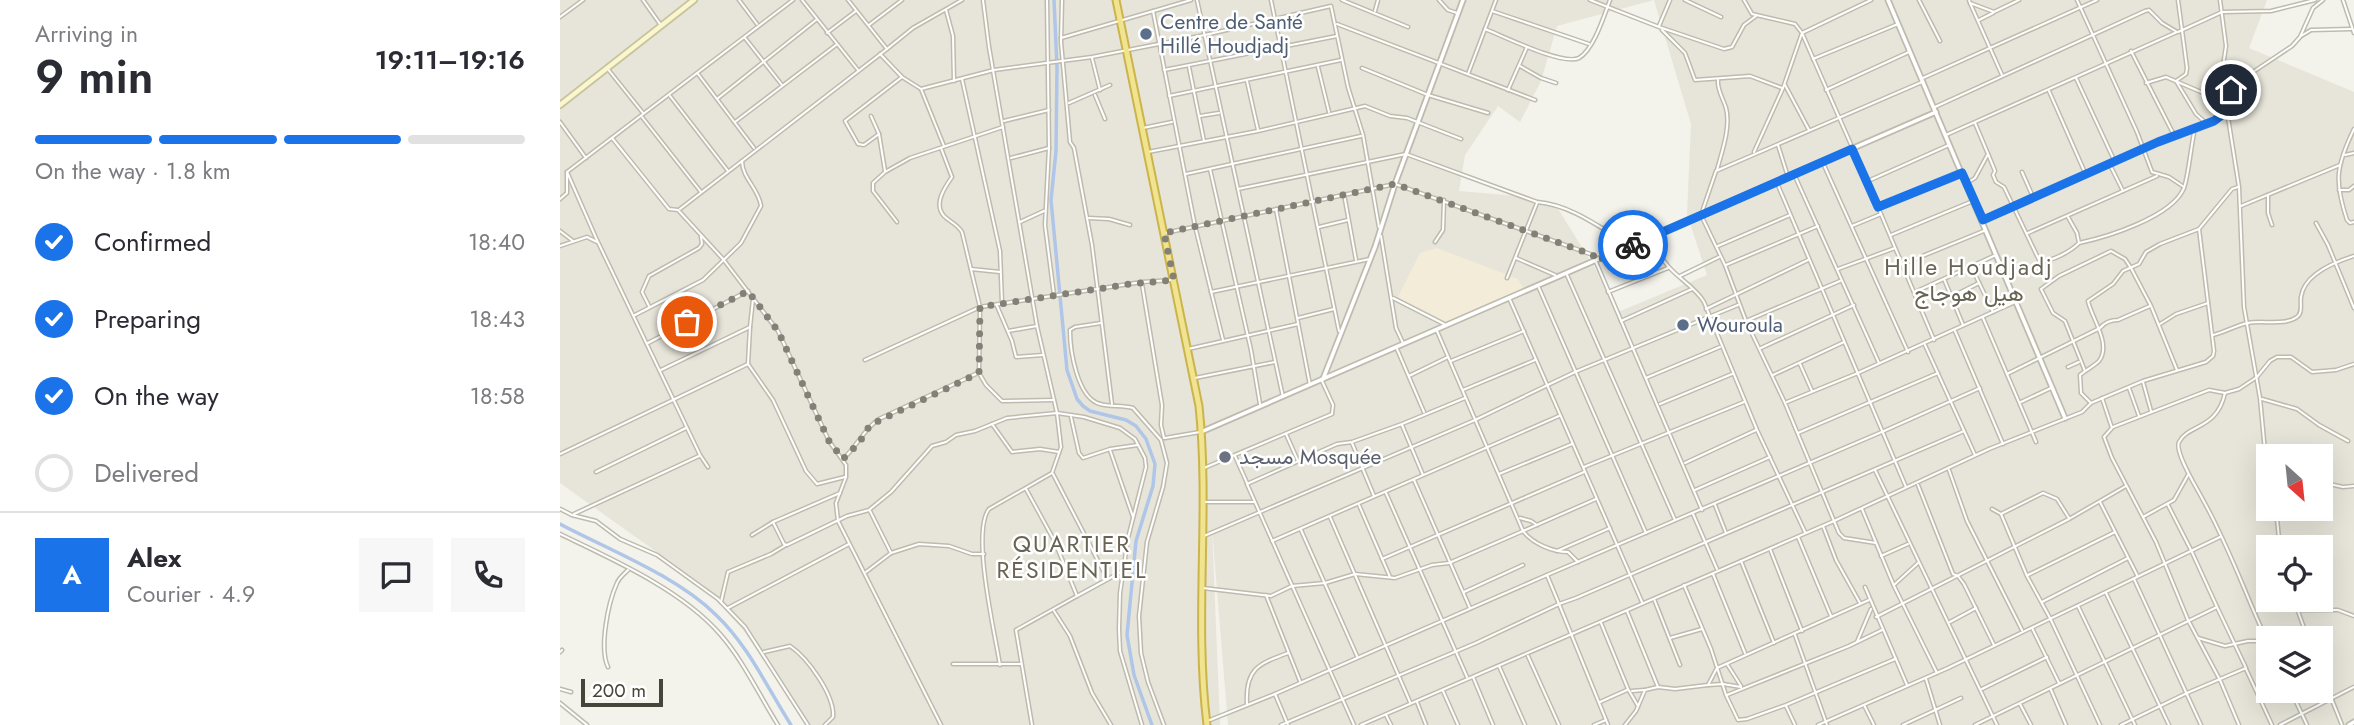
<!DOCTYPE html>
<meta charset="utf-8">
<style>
body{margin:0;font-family:Jost,Vazirmatn,sans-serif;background:#f7f7f7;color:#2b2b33;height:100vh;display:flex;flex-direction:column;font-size:26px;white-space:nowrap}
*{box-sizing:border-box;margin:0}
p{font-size:23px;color:#7c7c81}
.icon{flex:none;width:38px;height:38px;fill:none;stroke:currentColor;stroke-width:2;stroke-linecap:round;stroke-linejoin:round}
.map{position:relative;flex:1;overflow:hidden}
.drawer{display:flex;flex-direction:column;background:#fff;width:560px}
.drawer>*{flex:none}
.needle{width:46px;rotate:153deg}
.tools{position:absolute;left:1696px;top:444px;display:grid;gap:14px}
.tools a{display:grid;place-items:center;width:77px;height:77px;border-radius:0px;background:#fff;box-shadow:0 7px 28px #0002;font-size:35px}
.scale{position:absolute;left:21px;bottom:18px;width:82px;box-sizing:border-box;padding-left:7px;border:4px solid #474439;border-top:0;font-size:19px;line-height:24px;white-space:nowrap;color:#474439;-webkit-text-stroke:5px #fff;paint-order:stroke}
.pin{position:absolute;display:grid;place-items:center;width:60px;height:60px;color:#fff;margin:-30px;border:4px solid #fff;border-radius:50%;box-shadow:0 2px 7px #0007}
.courier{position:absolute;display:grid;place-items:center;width:70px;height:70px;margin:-35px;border:5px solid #1a73e8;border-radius:50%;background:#fff;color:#222;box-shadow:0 2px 9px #0007}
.head em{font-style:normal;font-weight:600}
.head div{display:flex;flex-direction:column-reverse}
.head{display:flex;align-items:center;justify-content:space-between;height:119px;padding:0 35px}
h1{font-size:46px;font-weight:600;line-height:52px}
.bar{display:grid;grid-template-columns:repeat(4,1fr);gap:10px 7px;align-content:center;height:84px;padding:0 35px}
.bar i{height:9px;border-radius:5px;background:#e1e1e2}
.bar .active{background:#1a73e8}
.bar p{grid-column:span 4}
.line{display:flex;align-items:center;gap:18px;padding:0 35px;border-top:2px solid #e1e1e2}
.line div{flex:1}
.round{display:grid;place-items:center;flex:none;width:74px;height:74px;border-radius:0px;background:#f7f7f7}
ol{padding:0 35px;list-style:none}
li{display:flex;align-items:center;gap:21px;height:77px}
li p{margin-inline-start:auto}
li .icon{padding:7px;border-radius:50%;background:#1a73e8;color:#fff;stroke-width:4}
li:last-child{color:#7c7c81}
li i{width:38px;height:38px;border:4px solid #e1e1e2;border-radius:50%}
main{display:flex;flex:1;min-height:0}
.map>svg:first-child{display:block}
.residential{fill:#e7e5d9;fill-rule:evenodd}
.commercial{fill:#f2ecd9}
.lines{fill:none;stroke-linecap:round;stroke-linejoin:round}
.canal{stroke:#afc6e8;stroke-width:3.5}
.minor-casing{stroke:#bebbae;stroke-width:5}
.tertiary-casing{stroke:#bebbae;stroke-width:7}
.secondary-casing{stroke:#c7c49c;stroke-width:8}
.trunk-casing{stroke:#ccb44d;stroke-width:9}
.minor{stroke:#fff;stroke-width:2}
.tertiary{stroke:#fff;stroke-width:3.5}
.secondary{stroke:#f9f6d0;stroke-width:4.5}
.trunk{stroke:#f0e490;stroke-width:5}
.done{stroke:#838177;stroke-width:7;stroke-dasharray:0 12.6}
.route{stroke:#1a73e8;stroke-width:9}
.service-dot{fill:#5c6f8a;stroke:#fff;stroke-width:2.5}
.worship-dot{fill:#6b7280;stroke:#fff;stroke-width:2.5}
.labels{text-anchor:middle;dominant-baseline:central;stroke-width:5;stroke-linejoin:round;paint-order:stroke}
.service-label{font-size:21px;fill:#4e5e75;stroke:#fff;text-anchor:start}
.worship-label{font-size:21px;fill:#5b616d;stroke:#fff;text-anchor:start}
.neighbourhood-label{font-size:23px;letter-spacing:2px;fill:#686352;stroke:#fff}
</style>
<main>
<section class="drawer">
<div class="head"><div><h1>9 min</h1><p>Arriving in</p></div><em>19:11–19:16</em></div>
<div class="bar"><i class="active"></i><i class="active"></i><i class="active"></i><i></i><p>On the way · 1.8 km</p></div>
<ol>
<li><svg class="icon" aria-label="check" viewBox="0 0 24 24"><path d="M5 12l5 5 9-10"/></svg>Confirmed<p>18:40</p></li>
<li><svg class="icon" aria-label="check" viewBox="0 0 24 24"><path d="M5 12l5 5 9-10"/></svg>Preparing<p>18:43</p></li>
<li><svg class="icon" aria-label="check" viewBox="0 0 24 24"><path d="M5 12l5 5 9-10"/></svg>On the way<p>18:58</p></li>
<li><i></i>Delivered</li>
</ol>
<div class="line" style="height:126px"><b class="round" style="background:#1a73e8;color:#fff">A</b><div><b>Alex</b><p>Courier · 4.9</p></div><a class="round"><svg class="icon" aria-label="chat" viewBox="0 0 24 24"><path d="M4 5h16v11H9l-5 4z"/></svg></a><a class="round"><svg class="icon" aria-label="phone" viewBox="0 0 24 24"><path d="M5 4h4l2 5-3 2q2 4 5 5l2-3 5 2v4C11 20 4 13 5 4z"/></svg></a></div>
</section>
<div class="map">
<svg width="1794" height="725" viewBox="0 0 1794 725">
<rect width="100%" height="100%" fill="#f3f2eb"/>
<!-- residential -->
<path class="residential" d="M0 0H1707L1689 48 1794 92V725H668L652 528 660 725H250L183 630 143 585 0 483ZM1094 0 1131 124 1127 214 1147 275 1058 312 1033 265 995 204 969 197 899 191 905 155 938 106 960 122 981 81 997 26ZM1708 457H1760V509H1708ZM1708 548H1760V600H1708ZM1708 639H1760V691H1708Z"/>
<!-- commercial -->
<polygon class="commercial" points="877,248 958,279 964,290 888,323 838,297 860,253"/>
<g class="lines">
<!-- canal -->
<g class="canal">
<polyline points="494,0 497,67 496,151 491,200 507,370 517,399 523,406 530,411 566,420 576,426 586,439 595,464 593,486 576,541 567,635 574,675 592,725"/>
<path d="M0 524C49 550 117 576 156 615 188 645 208 689 231 725"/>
</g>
<!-- minor casing -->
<g class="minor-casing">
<g id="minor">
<polyline points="83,0 100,24"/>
<polyline points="179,0 197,24"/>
<polyline points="242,0 298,70"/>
<polyline points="288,0 327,49 353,28 402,0"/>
<path d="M423 0 429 47 477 326 497 413 501 447 492 473 429 509C411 532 435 634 440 665"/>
<polyline points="487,0 489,148 485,225 494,295"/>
<polyline points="502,0 501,42 510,142 514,148 532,245 552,404"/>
<polyline points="637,0 723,397"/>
<polyline points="711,0 779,331"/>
<polyline points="782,0 848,27"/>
<polyline points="879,0 888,10 897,13"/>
<polyline points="1030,0 1099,27 1164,49 1172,47 1184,25 1196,16"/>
<polyline points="1125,0 1161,17"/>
<polyline points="1184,0 1192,14 1235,24 1242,33 1307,181 1374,340"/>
<polyline points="1359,0 1380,41"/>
<polyline points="1409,0 1410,3 1434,12 1459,0"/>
<polyline points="1517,0 1577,132 1592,172 1609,177 1624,187"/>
<polyline points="1618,0 1627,68 1626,74 1616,81 1636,114 1646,123"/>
<polyline points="1660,0 1666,46 1663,66 1664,92 1679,187 1684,307 1700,398 1708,483"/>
<polyline points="1783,0 1794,33"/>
<polyline points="1410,3 1442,75"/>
<polyline points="386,10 393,36 394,81"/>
<polyline points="593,11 635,226 663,340"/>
<polyline points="815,11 818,0"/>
<polyline points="932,11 1029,44"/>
<polyline points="0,17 23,0"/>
<polyline points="1419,20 1433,13"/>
<polyline points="777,24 975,100"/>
<polyline points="309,25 342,0"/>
<polyline points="1099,26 1110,0"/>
<path d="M925 29C943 36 1003 66 1019 58 1034 49 1044 16 1050 0"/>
<polyline points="1102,30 1125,53 1135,80 1190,76 1222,88"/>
<polyline points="1618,32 1662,12 1711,11 1755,0"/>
<polyline points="267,33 296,11"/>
<polyline points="1741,36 1751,30 1791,29"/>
<polyline points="185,38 222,85"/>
<polyline points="501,38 631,0"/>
<polyline points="1571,51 1614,135"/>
<polyline points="320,54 342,77 361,89 384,146"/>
<polyline points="532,58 540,90"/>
<polyline points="1253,59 1338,24"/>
<polyline points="960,66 981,78 996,83"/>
<polyline points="629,67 644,141"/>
<polyline points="758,67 769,112"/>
<polyline points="47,68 83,113"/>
<polyline points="802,68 868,95 928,113"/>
<polyline points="604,70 777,36"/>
<polyline points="138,74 194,148"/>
<polyline points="908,74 936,0"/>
<polyline points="1363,78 1537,0"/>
<polyline points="1516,78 1555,162"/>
<polyline points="402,79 440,251 442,303"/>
<polyline points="687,81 698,130"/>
<polyline points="1586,83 1606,77 1641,92 1665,98 1681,80 1732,46 1740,37 1753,8 1763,0"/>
<polyline points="1225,85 1249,130"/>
<polyline points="361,89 434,70 532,57 645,35 771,6 788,87 803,135 819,227"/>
<polyline points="948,90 967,47"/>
<polyline points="1266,90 1349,52"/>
<polyline points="1489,91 1526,175"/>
<polyline points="535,95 545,119"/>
<polyline points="110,96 168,171"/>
<polyline points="609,96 781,60"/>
<polyline points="157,99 256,20"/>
<polyline points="509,103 550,85"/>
<polyline points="1375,107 1585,11 1589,10 1602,23 1617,32 1386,135"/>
<polyline points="311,116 319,134 325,171"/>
<polyline points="640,116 659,113"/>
<polyline points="82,117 141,192"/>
<polyline points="444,121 489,110"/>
<polyline points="0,122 26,158"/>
<polyline points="175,122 276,45"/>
<polyline points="583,128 612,122"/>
<path d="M1794 129C1776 166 1774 181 1787 220L1790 223 1794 222"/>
<polyline points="319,134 304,145 298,144 285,121 342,77"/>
<polyline points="52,138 109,209 118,210 163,259 218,331 269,441 286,465 286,477 276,503 278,521 381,725"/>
<polyline points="1218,145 1228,177"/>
<path d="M381 148 392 177C385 187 373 204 384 216 390 222 397 224 402 232L420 307 419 373 426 385 442 401 494 400"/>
<polyline points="588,152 698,131 805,106 830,116 847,118 901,139"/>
<polyline points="1194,152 1223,88 1242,33 1311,0"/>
<path d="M1428 154 1435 171 1433 175 1436 182 1444 187 1480 262C1492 261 1510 252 1519 243L1517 233 1508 217"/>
<polyline points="1785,155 1794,153"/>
<polyline points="451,158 489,148"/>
<polyline points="1263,163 1348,352"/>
<polyline points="1550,165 1563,191"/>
<polyline points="650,169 691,350 700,404"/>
<path d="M1157 170C1162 151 1171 127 1166 108 1163 98 1157 90 1158 80"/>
<polyline points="7,172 36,238 140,455 148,467"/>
<polyline points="1462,172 1473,197"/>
<polyline points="626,174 801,136"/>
<polyline points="1234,174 1319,363"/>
<polyline points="1308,181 1389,145"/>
<polyline points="1217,183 1346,487"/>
<polyline points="1407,183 1415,178 1428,154 1415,123"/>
<path d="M678 189 846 154 977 202C1012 205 1040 228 1070 245"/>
<polyline points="1779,190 1789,190 1794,186"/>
<polyline points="784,194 796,260"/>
<polyline points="1708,195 1708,213 1712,225"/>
<polyline points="0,199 7,193 7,172 233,0"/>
<polyline points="1319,206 1402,173"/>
<polyline points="1681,206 1780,165"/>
<polyline points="120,209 327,49"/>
<polyline points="716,209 750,385"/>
<polyline points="529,218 549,219 570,225"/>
<polyline points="1424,220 1598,142 1654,121 1667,111"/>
<polyline points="337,222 313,191 313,183 325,172 350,158 443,127"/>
<polyline points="460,222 484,211"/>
<polyline points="1756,223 1768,245 1794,308"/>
<polyline points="1292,226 1321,214"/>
<polyline points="759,227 788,220"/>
<polyline points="0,231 13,241"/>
<polyline points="605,233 835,184 1033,255 1142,510"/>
<polyline points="1468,233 1597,176"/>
<polyline points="1331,235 1413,201"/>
<polyline points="821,236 836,328 843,343"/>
<path d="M1090 237C1095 248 1100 257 1108 266 1119 279 1135 287 1144 302L1197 430 1245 532"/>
<polyline points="875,242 883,230 884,200"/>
<path d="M1519 243C1547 237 1612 217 1624 188 1629 173 1631 145 1635 128"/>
<polyline points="0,246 27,237 37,242"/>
<polyline points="1158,246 1230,215"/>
<polyline points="956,258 995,275"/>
<polyline points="1343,264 1426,230"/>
<polyline points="1166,265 1258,226"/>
<polyline points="1411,266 1433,312"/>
<polyline points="411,269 440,272"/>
<polyline points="1278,269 1335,248"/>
<polyline points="1007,275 1115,520"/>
<polyline points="1120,276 1159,257"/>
<polyline points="947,278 977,203"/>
<polyline points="1384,279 1403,325"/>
<polyline points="582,284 602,405 601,425 604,438"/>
<polyline points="979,288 1086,533"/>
<polyline points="651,292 810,259"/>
<polyline points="1048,292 1108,268"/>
<polyline points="1355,292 1436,255"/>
<polyline points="1393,296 1419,283"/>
<polyline points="833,298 884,324"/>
<polyline points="950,300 1082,602"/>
<polyline points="89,306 82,292 89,276 139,248 142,244 141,237"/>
<polyline points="437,306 452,341 456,357 483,355"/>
<polyline points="1146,309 1248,260"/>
<path d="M75 315 143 280 181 243 201 206C199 189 182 178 182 161"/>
<polyline points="738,318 774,309"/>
<polyline points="1423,318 1476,442"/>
<polyline points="1061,321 1132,289"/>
<polyline points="1186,321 1280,281"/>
<path d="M541 323 515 327 510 330C510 350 517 398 540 404 551 407 562 405 573 408L601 440 607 463 603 487 587 542 579 616 581 653 588 682 604 725"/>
<polyline points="1600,324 1616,314 1648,303"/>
<polyline points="190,327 188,364 213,400 246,471 257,484 285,477"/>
<polyline points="448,331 477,326"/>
<polyline points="877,331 963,531 1036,499"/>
<polyline points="1395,331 1443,444"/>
<path d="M1653 335C1665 332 1677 325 1688 323 1702 320 1725 326 1737 317 1743 313 1740 304 1741 297 1744 274 1775 262 1794 256"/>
<polyline points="88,343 188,291"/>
<polyline points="1365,345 1415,455"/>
<polyline points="1201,348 1294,305"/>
<polyline points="628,349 738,324"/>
<polyline points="837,349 864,412"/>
<polyline points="305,360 420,307 582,282 612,280"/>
<polyline points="891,361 964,331"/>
<polyline points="1240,364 1252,391"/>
<polyline points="1508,367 1519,362"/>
<polyline points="101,370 190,327 193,299"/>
<polyline points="1525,371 1505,321 1493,313 1481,289 1499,276 1551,251 1565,259 1571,268 1591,306 1617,370"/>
<path d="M1447 374 1540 328C1545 322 1550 320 1558 320L1590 306"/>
<polyline points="1213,375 1284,342"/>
<polyline points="849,376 888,357"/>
<polyline points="635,378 715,362"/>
<polyline points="1086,378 1160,347"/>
<polyline points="1583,382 1591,411"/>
<polyline points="1569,388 1579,416"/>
<polyline points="903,390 975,360"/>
<path d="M1665 393C1657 430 1628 424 1619 442 1614 452 1638 490 1643 500 1669 546 1686 596 1708 643"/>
<polyline points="1542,398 1552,428 1544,437 1552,458 1596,542 1628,620 1660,680 1679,725"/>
<polyline points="1702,399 1737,409 1759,425 1788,441"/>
<polyline points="1227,402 1298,373 1455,302"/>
<polyline points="1461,402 1491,388"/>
<path d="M1530 402 1521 393 1520 375C1526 370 1534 366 1539 361 1552 344 1531 317 1528 301L1553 284 1563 271 1579 264 1586 252 1600 244 1639 229 1672 189 1678 187"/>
<polyline points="1100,404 1172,374"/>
<polyline points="511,417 519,453 523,458 550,449 578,445"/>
<polyline points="432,424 452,452 480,449 499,452"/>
<polyline points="842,425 863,475"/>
<polyline points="1553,427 1649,390 1665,393 1679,389 1697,377 1710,361 1717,357 1731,357 1752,372 1776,370 1794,364"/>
<polyline points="1238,433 1378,373"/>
<polyline points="726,434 738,461"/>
<polyline points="605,438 640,432"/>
<polyline points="792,443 814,496"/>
<polyline points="550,450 573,517"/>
<polyline points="0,454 188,364"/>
<polyline points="675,456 687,483"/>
<path d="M284 458C297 446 304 429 319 419L418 373"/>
<polyline points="1125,463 1196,430"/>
<polyline points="1024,467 1184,402"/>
<polyline points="644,468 772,414 773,405 762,381"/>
<polyline points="1315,470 1437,725"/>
<polyline points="1389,470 1407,521 1462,630"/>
<polyline points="36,472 126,428"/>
<polyline points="493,474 547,578"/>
<polyline points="939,474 1012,444"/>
<polyline points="854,480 910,608"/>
<polyline points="1760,482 1783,487 1794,486"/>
<polyline points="1358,485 1393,574 1398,576 1404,584 1434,645"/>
<polyline points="466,489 495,542 517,596 456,630 472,725"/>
<polyline points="1135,490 1210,457"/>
<polyline points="826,493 907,677"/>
<polyline points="645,502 695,502"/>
<polyline points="1540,502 1577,575"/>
<polyline points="799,505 830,577"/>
<polyline points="1155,505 1166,533"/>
<polyline points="0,509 12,515 36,521 60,539 97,555 158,599 185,627 248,725"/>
<polyline points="1302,509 1334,586 1377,673"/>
<polyline points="1432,509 1441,514 1467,576 1490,618 1540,725"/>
<polyline points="1716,509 1720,548"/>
<polyline points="310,511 331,553"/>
<polyline points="14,514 139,456"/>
<polyline points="1133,514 1157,569"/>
<polyline points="1441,514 1483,493 1497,499 1509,518"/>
<polyline points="770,517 850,702"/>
<polyline points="1583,517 1614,500 1628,475"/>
<polyline points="960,518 971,521 977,525"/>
<polyline points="213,522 224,544 227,545 287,516 309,510 331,492 372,446 386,442 396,435 415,431 447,418 497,413 524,417 560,428 575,439 585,458 586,467 568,538 560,593 559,629 560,651 582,725"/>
<polyline points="1263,526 1276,560 1300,603"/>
<polyline points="741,530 797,656"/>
<path d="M0 534C52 559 122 590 160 634 183 660 199 695 218 725"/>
<polyline points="192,535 213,522 280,493"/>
<polyline points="644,536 915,420 1015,372 1178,305"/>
<polyline points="1238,537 1271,616"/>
<polyline points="712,541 999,416"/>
<polyline points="1316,543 1284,538 1279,533 1225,403 1186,321 1165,265 1141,215 1156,171 1362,82"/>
<polyline points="1210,549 1242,631"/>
<polyline points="997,551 1050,528"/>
<polyline points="1321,556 1348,544"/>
<polyline points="822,559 1024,472"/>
<polyline points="1181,561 1214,643"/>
<polyline points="306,572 331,553 359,544 389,546 412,554 424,554"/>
<polyline points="1153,574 1185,653"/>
<polyline points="987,575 1324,431 1420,388"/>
<polyline points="1468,575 1555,532"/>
<polyline points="1574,579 1641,725"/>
<polyline points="1124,585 1151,649 1166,695 1178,720 1187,719 1226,705 1335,659"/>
<polyline points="1334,585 1358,563"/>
<polyline points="1305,587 1347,685"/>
<path d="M643 588 711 596 732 586 765 583 795 574 835 578 872 565 889 563 963 531C972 543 992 552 1008 552L1018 562"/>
<polyline points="904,592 963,565"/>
<polyline points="1546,593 1609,725"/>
<polyline points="706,595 740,681"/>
<polyline points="517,596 561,572"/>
<polyline points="1094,599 1120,665"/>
<polyline points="1734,600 1748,639"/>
<polyline points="161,602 168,572 211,554 226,545"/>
<polyline points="1482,602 1568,558"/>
<polyline points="1518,606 1575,725"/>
<polyline points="168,608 289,544"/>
<polyline points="1737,610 1778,610 1794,616"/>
<polyline points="494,611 510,636 532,693 551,725"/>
<polyline points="1067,611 1098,687"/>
<polyline points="1316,617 1509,519 1566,486"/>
<polyline points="1390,622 1416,608"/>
<polyline points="1041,623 1068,689 1078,706"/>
<polyline points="1472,628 1499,683"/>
<polyline points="1235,635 1267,725"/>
<polyline points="1110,638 1142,629"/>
<polyline points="1638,638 1665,646 1688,641 1707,641"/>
<polyline points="1297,642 1311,609"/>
<polyline points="0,652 2,650"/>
<path d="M204 652 230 646C248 658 275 696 273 717L265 725"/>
<polyline points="968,656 999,725"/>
<polyline points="393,664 461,664"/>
<polyline points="1167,664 1181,686"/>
<polyline points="939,666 965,725"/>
<path d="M48 667C39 648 48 603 57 583 59 578 64 574 68 570"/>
<polyline points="1686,669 1712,725"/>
<polyline points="1760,670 1782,725"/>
<polyline points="913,677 933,725"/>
<polyline points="1366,679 1380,725"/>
<polyline points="1148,685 1163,684 1181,687"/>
<polyline points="0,689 11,692"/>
<polyline points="1422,689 1487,657"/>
<polyline points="1491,690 1506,725"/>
<polyline points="883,691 898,725"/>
<polyline points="1072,691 1084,690"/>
<polyline points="1731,691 1747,725"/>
<polyline points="715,694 728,725"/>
<polyline points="1167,695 1289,646 1322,630"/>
<polyline points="857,702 866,725"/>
<polyline points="1040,702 1067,690"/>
<polyline points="0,703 27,725"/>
<path d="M687 704C685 669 698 664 728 653"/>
<polyline points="1460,704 1471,725"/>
<polyline points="1304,705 1314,725"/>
<polyline points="1226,706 1235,725"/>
<polyline points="826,715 831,725"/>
<polyline points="650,720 715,694 987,575 999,604 1016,598 1404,431"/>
<polyline points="721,725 916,643 999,604 1048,725"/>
<polyline points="794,725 687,484 777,444 792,442 842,424 905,398"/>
<polyline points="801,725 1274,521 1429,449 1522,412 1531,403 1583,381 1646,362 1653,356 1654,351 1639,229"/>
<polyline points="1034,725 1046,720"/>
<polyline points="1065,725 1076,711 1085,690 1098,687 1115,689 1148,685 1157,668 1309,600"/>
<polyline points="1258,725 1388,668 1660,537"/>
<polyline points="1343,725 1401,698"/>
<polyline points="1415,725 1657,607 1631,550 1608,505"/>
<polyline points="1561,725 1627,693 1686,668 1657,607"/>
<polyline points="1720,725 1794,687"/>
</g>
</g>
<!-- tertiary casing -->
<g class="tertiary-casing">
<g id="tertiary">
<polyline points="1328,0 1505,418"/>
<polyline points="763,379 815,247 835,184 903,0"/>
<polyline points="641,432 1376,112"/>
<polyline points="1789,725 1794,722"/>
</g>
</g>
<!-- secondary casing -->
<g class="secondary-casing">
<polyline id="secondary" points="0,105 134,0"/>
</g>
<!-- trunk casing -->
<g class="trunk-casing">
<path id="trunk" d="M556 0 639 406C650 512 634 619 647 725"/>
</g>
<!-- minor -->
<use href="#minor" class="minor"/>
<!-- tertiary -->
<use href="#tertiary" class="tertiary"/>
<!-- secondary -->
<use href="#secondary" class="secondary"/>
<!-- trunk -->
<use href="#trunk" class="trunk"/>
</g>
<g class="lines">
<!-- done -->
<polyline class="done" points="127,322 188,291 218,331 269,441 283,459 299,443 310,425 419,373 420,307 570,284 614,280 604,233 835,184 1033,255 1036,261 1073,245"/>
<!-- route -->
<polyline class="route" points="1073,245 1292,149 1318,207 1402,173 1423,220 1598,142 1654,121 1667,111 1665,97 1671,90"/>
</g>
<!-- markers -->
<g class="service-dot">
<circle cx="586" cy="34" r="7"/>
<circle cx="1123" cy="325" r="7"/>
</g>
<circle class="worship-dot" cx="665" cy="457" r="7"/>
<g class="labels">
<!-- service labels -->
<g class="service-label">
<text x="600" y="22">Centre de Santé<tspan x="600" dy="24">Hillé Houdjadj</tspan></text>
<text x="1137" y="325">Wouroula</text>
</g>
<!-- worship labels -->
<g class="worship-label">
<text x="679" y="457">مسجد Mosquée</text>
</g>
<!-- neighbourhood labels -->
<g class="neighbourhood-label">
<text x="1409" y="267">Hille Houdjadj<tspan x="1409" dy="26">هيل هوجاج</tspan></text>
<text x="512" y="544">QUARTIER<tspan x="512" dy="26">RÉSIDENTIEL</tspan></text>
</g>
</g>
</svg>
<div class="tools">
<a><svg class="needle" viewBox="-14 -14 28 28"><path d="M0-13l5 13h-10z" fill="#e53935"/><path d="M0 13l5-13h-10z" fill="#7c7c81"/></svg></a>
<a><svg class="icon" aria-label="locate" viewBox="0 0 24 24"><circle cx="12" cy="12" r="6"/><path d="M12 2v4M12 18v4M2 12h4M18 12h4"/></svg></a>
<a><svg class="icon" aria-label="layers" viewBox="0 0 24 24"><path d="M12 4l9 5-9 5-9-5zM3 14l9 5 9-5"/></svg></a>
</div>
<div class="scale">200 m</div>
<div class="pin" style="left:127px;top:322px;background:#ea580c"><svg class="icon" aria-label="bag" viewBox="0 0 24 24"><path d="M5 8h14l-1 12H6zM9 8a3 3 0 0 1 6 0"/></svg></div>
<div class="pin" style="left:1671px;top:90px;background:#1f2937"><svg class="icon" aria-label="home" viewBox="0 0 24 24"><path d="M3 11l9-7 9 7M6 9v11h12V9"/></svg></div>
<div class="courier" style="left:1073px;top:245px"><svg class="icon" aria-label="bike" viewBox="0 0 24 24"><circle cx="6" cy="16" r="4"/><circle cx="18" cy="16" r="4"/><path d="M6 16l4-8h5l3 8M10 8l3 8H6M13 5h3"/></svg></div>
</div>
</main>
